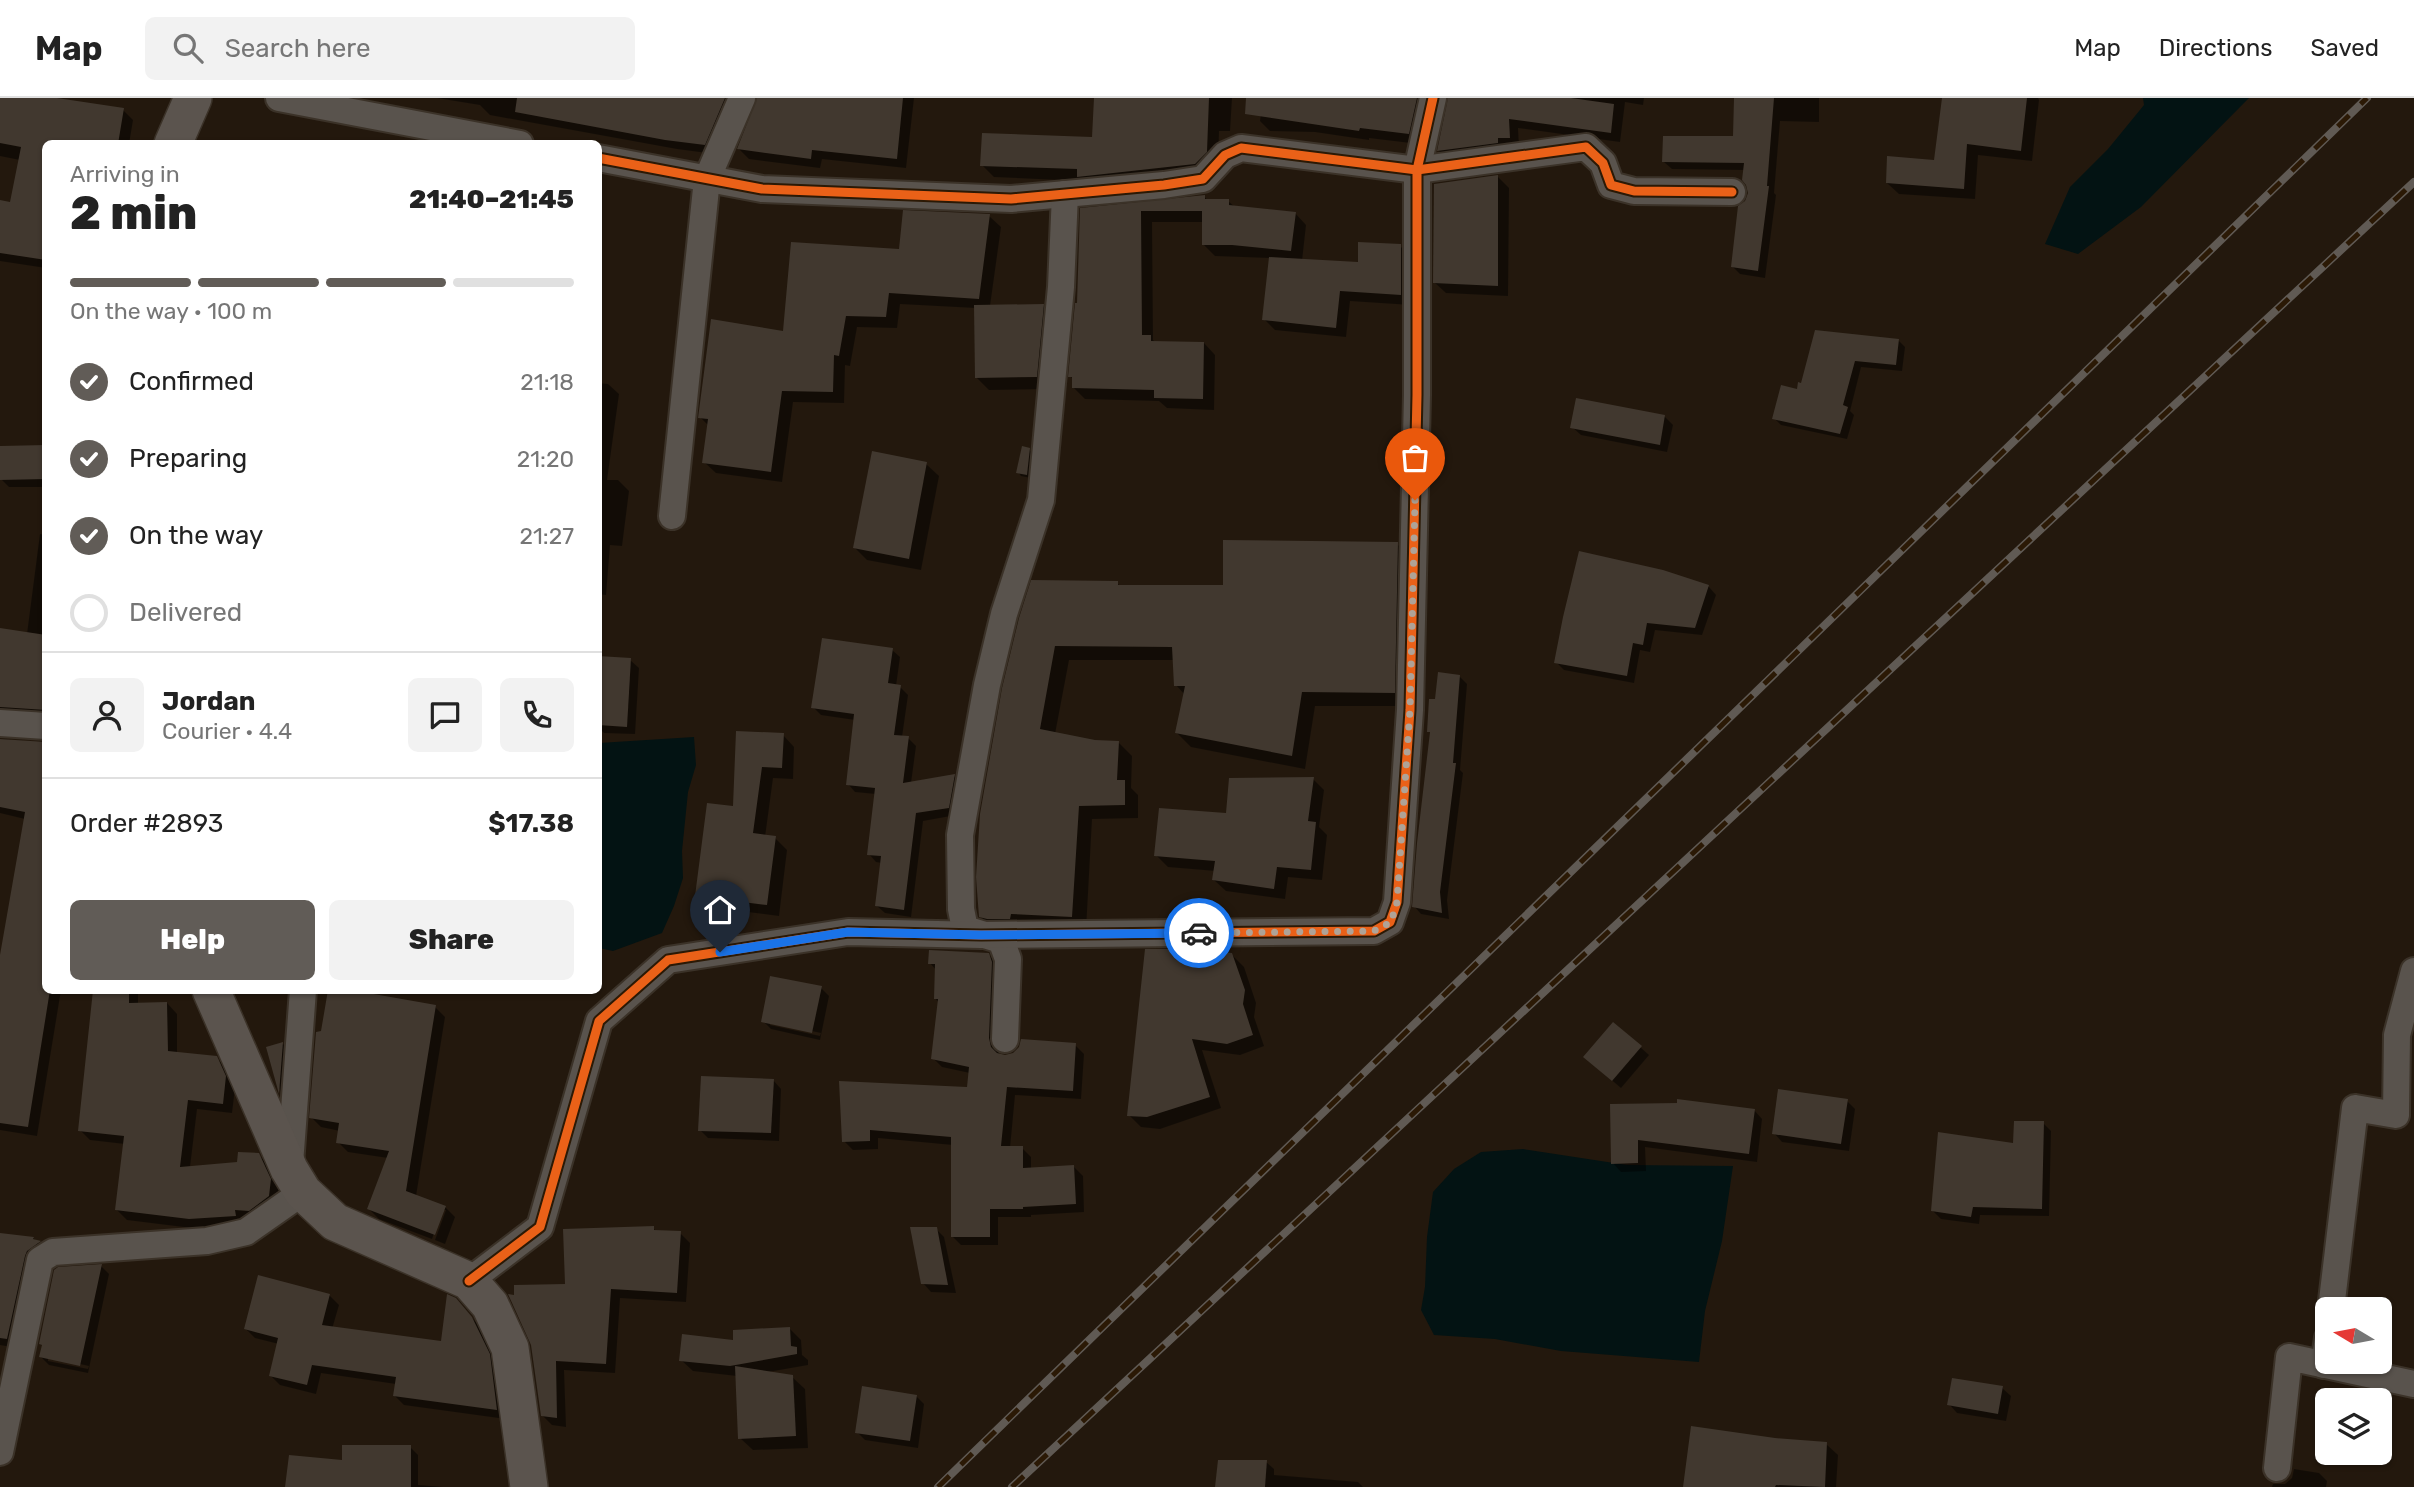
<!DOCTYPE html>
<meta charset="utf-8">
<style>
body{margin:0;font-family:Rubik,sans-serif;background:#f2f2f2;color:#222;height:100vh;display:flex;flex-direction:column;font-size:26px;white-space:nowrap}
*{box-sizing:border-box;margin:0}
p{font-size:23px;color:#767676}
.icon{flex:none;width:38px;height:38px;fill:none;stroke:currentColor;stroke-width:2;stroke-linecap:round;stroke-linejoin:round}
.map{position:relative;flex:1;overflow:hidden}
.side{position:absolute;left:42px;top:42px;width:560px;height:854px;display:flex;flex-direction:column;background:#fff;border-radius:10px;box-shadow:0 2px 5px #0004}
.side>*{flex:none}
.needle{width:46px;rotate:280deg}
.fabs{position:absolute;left:2315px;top:1199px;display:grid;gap:14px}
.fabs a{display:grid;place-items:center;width:77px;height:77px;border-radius:10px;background:#fff;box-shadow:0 2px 5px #0004;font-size:35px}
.pin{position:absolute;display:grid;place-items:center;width:60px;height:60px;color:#fff;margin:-72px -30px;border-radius:50% 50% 50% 0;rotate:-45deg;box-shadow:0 0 7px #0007}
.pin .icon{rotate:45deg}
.courier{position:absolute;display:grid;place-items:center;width:70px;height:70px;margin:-35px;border:5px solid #1a73e8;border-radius:50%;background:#fff;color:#222;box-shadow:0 2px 9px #0007}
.head em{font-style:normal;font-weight:800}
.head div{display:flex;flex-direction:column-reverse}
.head{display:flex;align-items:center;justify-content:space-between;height:119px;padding:0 28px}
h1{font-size:46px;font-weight:800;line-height:52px}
.bar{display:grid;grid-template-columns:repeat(4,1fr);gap:10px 7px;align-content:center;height:84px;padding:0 28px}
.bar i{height:9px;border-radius:5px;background:#e0e0e0}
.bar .current{background:#615c57}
.bar p{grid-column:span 4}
.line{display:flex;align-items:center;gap:18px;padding:0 28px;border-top:2px solid #e0e0e0}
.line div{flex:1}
.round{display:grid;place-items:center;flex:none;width:74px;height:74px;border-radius:10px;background:#f2f2f2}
ol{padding:0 28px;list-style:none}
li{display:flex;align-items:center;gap:21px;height:77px}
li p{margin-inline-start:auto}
li .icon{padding:7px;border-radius:50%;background:#615c57;color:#fff;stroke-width:4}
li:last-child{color:#767676}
li i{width:38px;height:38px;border:4px solid #e0e0e0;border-radius:50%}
.action{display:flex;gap:14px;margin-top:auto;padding:14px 28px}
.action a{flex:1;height:80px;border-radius:10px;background:#615c57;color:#fff;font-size:28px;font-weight:800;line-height:80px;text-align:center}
.action a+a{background:#f2f2f2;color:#222}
header{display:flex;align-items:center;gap:42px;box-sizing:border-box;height:98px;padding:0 35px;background:#fff;border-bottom:2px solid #e0e0e0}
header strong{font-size:33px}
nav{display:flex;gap:38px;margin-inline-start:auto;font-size:24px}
.search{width:490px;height:63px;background:#f2f2f2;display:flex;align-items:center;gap:18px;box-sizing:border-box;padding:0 24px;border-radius:10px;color:#767676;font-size:26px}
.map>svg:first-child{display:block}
.water{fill:#031313}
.shadow{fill:#0007;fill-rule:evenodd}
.building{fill:#41382f}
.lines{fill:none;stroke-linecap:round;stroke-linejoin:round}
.street-casing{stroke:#3b3228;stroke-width:30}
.secondary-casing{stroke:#3b3228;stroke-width:40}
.street{stroke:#59534d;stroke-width:26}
.secondary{stroke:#5b544e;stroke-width:37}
.rail-casing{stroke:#605a54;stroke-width:8}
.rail{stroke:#2b1905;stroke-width:5;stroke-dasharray:16;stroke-linecap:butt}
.cycleway-casing{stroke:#2b1905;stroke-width:13}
.cycleway{stroke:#ea6118;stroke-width:9}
.done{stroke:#afa397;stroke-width:7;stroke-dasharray:0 12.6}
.route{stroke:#1a73e8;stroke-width:9}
</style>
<header>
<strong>Map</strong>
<div class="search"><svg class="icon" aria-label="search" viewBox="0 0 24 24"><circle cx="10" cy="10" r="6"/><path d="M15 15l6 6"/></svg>Search here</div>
<nav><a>Map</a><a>Directions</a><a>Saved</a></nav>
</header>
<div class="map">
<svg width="2414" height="1389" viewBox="0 0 2414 1389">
<rect width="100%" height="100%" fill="#23180d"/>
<!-- water -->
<g class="water">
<polygon points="2143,0 2249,0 2141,109 2078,156 2045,146 2070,89 2108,51 2144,7"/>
<polygon points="694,639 696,667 688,694 682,753 683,780 674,808 662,835 613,853 599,850 599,645"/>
<polygon points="1523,1051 1627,1067 1733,1068 1722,1143 1705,1213 1699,1264 1561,1253 1495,1241 1434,1237 1421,1212 1425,1189 1427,1139 1433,1094 1454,1071 1481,1054"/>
</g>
<!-- shadow -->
<g class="shadow">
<polygon points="0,0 54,0 123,12 133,22 129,46 46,46 46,170 0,163 0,104 11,106 20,62 0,58"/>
<polygon points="437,0 736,0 715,56 677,51 490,17 480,7"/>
<polygon points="759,0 914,0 906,70 822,61 820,70 749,61 739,51"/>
<polygon points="1096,0 1232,0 1230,33 1219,33 1218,66 1208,78 1083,83 994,79 982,67 1094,41"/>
<polygon points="1263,0 1431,0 1419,46 1369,40 1369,42 1315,34 1270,33 1260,23"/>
<polygon points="1450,0 1644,0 1643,7 1625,4 1620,44 1518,30 1519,50 1449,63 1439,53"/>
<polygon points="1735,0 1819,0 1819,24 1780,23 1774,95 1776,97 1765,180 1740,176 1732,168 1749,95 1745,72 1672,71 1664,64 1735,40"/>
<polygon points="1943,0 2038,0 2039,2 2032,63 1978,57 1975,101 1899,96 1887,85 1936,64"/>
<polygon points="1498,79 1509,90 1508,198 1446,195 1434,184"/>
<polygon points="1204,98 1208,103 1228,103 1235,109 1295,115 1306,127 1302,163 1359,166 1400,148 1411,159 1411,207 1350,203 1346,239 1275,232 1264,221 1270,160 1215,158 1204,147 1204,124 1152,124 1153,242 1156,245 1204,245 1215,257 1214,312 1167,310 1159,303 1085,301 1074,290 1074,282 1070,278 1079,207 1082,112"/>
<polygon points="989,118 1001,129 990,208 1043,207 1055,220 1049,291 989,292 976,279 976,210 900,206 897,230 857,229 850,268 845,267 844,305 793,304 782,384 716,375 704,364 709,328 700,319 785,235 901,153"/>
<polygon points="1898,242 1905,249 1902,273 1861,269 1850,313 1854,317 1847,341 1781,327 1774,320 1798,293 1800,286"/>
<polygon points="598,285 608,286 619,296 607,382 618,382 629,393 622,448 610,447 606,497 598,496"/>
<polygon points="1665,319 1673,327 1667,354 1581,337 1572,329"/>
<polygon points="46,349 46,389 9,389 1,381"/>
<polygon points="1029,352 1033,355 1031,380 1021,378 1018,374"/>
<polygon points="926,366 939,378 921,472 867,462 855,450"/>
<polygon points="40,436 46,437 46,621 0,623 0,532 27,536"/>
<polygon points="1397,446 1411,460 1408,608 1315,608 1305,671 1191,649 1177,635 1185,597 1176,587 1175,562 1069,562 1055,636 1094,644 1118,644 1132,658 1131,690 1138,697 1138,720 1092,721 1086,832 995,832 980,818 1004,591 1117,485 1121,489 1224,489"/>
<polygon points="1663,473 1709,489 1716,497 1702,537 1655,532 1650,554 1640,552 1634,585 1564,572 1556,564"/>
<polygon points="892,552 900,559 896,588 900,589 908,597 902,639 908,640 916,648 911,685 954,678 962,686 956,717 923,723 911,819 885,815 877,808 882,765 876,764 869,756 876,696 855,694 848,686 855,622 821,617 813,609"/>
<polygon points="630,562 639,570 635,636 604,635 598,629 598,580"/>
<polygon points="1459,578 1467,586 1460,672 1463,675 1447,802 1449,821 1421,816 1414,808 1432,636 1429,633 1436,603"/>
<polygon points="783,637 794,649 793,681 773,680 765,739 775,740 787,752 779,818 708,809 697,797 734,710"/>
<polygon points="0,641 45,645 46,892 61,892 37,1038 0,1032 0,864 25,721 0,715"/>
<polygon points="1313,681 1324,692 1319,729 1327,737 1322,782 1288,779 1285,801 1226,793 1214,782 1216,773 1168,769 1156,757 1227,717"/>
<polygon points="988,856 997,866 999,957 1005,958 1075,947 1084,956 1081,1001 1015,997 1010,1050 1022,1050 1031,1059 1031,1072 1074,1069 1083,1078 1084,1114 1031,1117 1031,1119 998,1119 998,1147 961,1147 953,1139 953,1047 878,1040 878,1051 853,1052 844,1043 841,985 968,990 970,975 942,969 933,960 939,905 935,900 936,872 930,865"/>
<polygon points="1232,857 1244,869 1256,905 1254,919 1264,948 1240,957 1202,952 1221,1010 1160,1031 1141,1029 1129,1017"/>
<path d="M821 890 829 898 820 942 771 931 763 923ZM770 924 821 935 820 938 770 927Z"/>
<polygon points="94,892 138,892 138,906 167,905 177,916 177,956 216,960 227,970 235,990 232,1015 197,1011 190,1069 239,1065 259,1057 269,1068 280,1093 279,1108 245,1127 200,1131 127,1122 117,1112 125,1046 90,1042 80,1032"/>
<polygon points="435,909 445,919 416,1098 445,1109 455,1119 445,1146 435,1142 446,1112 442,1112 432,1141 379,1121 369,1111 388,1060 348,1054 338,1044 340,1033 321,1029 311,1019"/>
<polygon points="1614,926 1649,957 1621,990 1594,967"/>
<polygon points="283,946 291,954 287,1001 281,995 268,950"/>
<polygon points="773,982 781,991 779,1043 708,1040 700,1032"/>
<polygon points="1847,1003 1855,1011 1849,1053 1782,1044 1774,1035"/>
<polygon points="1612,1008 1754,1012 1762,1021 1757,1064 1645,1049 1646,1073 1621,1074 1613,1065"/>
<polygon points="2043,1025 2051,1033 2049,1118 1980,1117 1979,1126 1941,1121 1932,1112"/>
<polygon points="653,1130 657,1134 680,1135 690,1145 686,1204 620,1200 615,1275 564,1272 566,1329 552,1327 542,1317 567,1187"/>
<polygon points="936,1131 944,1139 956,1195 931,1194 923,1185"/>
<polygon points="0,1136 33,1140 49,1154 17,1250 0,1247"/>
<path d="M101 1168 109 1176 88 1275 49 1267 41 1259 43 1248 40 1246ZM48 1259 89 1268 88 1271 48 1263Z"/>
<polygon points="329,1197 339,1207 332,1231 442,1245 465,1212 481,1230 498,1267 506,1321 404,1307 395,1298 396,1286 321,1275 316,1296 280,1287 271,1278 279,1246 255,1240 246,1231"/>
<polygon points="790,1231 801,1242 802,1257 808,1262 808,1267 768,1274 792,1279 805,1291 808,1350 753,1352 740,1340 737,1278 693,1273 681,1262 735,1244"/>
<polygon points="2002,1290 2011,1298 2006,1323 1957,1315 1949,1306"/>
<polygon points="916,1298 924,1306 918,1350 865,1342 857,1334"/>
<polygon points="1775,1342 1826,1346 1838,1357 1836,1389 1684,1389"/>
<polygon points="410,1349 418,1357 418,1387 443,1389 287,1389 344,1364"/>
<polygon points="1266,1364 1274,1371 1274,1377 1358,1384 1363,1389 1217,1389"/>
<polygon points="2294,1371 2319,1375 2327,1383 2326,1389 2272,1389 2273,1386 2285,1386 2292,1380"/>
</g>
<!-- building -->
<g class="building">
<polygon points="0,0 57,0 124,10 118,46 46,46 46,162 0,155 0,102 10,104 21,49 0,45"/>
<polygon points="517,0 725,0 705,47 665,42 515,14"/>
<polygon points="757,0 903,0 897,61 812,52 811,61 737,51"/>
<polygon points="1094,0 1209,0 1207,54 1195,66 1077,79 1077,71 980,68 982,35 1092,39"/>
<polygon points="1246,0 1417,0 1409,36 1360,30 1359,33 1245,16"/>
<polygon points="1448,0 1571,0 1614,6 1611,35 1509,21 1510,40 1498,40 1498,45 1437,53"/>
<polygon points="1734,0 1774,0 1767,88 1769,88 1758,173 1731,169 1738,108 1745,103 1748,95 1746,87 1742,82 1744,65 1662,64 1663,38 1733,38"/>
<polygon points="1942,0 2027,0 2021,53 1967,46 1964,91 1886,85 1887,58 1934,62"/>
<polygon points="1498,77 1498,188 1433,185 1434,86"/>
<polygon points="1205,97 1205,101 1229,101 1229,107 1296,114 1291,153 1232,147 1202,147 1202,113 1141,113 1142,237 1151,237 1151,243 1204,244 1203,301 1154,300 1154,292 1072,290 1072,279 1068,279 1075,205 1077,205 1080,110"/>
<polygon points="903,112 990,116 979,201 889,195 886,219 846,218 839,258 834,257 833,294 782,293 771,374 702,365 708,321 698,320 711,221 783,233 791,144 899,151"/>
<polygon points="1358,144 1401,146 1401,197 1340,193 1336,230 1262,222 1269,159 1358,164"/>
<polygon points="1044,206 1037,279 975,280 974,207"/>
<polygon points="1815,232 1899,241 1896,267 1855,263 1843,307 1848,309 1840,336 1772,321 1781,287 1797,291 1798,284 1801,285"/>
<polygon points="1576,300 1665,317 1660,347 1570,330"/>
<polygon points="46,347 46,381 0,382 0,348"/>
<polygon points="1022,348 1030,350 1027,377 1016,375"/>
<polygon points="872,353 927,364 909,461 853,450"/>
<polygon points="1223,442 1398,444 1395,595 1302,594 1292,658 1175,635 1185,588 1174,588 1172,549 1055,548 1040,631 1095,642 1119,643 1117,682 1125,682 1125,707 1079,708 1072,819 1011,816 1010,821 987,821 979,819 976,779 980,716 1002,590 1019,520 1031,482 1118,483 1118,487 1223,487"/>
<polygon points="1579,453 1663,472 1709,487 1695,530 1647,525 1643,547 1633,545 1627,578 1554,565 1563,519"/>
<polygon points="0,530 46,537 46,612 0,609"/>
<polygon points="822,540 893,550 888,585 901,587 894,637 909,638 903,685 955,676 949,710 916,715 904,812 875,808 881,758 867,757 875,690 846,687 854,616 811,610"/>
<polygon points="598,558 631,560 627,629 598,627"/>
<polygon points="1438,574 1460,577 1453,665 1456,665 1440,794 1442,815 1412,809 1417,745 1430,634 1427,634 1429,601 1435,601"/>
<polygon points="736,633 784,635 782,670 762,669 753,735 776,738 767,807 695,798 707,705 733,708"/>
<polygon points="0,641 46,644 46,892 50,892 28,1029 0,1025 0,857 25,714 0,709"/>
<polygon points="1314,679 1308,723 1316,724 1311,772 1277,769 1274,791 1212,782 1215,763 1154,758 1159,710 1226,715 1229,680"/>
<polygon points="1145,851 1192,851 1232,855 1245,892 1243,906 1253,937 1227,946 1192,941 1210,999 1147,1019 1127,1018"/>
<polygon points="929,852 989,855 992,864 989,940 991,949 997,955 1005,957 1013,955 1019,949 1021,941 1076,945 1073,993 1007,989 1001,1048 1023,1048 1023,1070 1074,1067 1076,1106 1023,1109 1023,1111 990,1111 990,1139 951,1139 951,1039 870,1032 870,1043 842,1044 839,983 967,989 969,969 931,961 938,901 934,901 935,866 928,866"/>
<polygon points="770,878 822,888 812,935 761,924"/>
<polygon points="93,892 129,892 129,905 167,904 168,953 217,958 226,978 223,1006 188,1002 180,1069 237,1064 238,1054 259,1055 271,1081 269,1098 249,1113 235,1112 236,1118 189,1121 115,1112 124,1038 78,1033"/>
<polygon points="328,892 351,892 436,907 406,1093 446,1108 435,1137 367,1111 389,1053 336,1045 339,1025 309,1020 316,934 321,933"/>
<polygon points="1613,924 1642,948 1612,983 1583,959"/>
<polygon points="283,944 279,996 266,949"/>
<polygon points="701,978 774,981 771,1035 698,1033"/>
<polygon points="1778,991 1848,1001 1841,1046 1772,1036"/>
<polygon points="1677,1001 1755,1011 1749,1056 1638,1042 1638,1065 1611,1066 1610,1006 1677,1005"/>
<polygon points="2014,1023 2044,1023 2042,1111 1973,1109 1971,1119 1931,1113 1938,1034 2013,1045"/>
<polygon points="654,1128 654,1132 681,1133 677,1195 611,1191 606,1266 556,1263 557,1320 541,1318 531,1247 508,1196 514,1197 514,1187 565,1186 563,1131"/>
<polygon points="910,1129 937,1129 948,1187 921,1186"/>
<polygon points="0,1135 34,1139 33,1141 41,1143 27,1153 25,1158 7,1241 0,1240"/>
<polygon points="102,1166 80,1268 39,1259 42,1247 39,1246 54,1172 58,1169"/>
<polygon points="258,1177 330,1196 322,1227 441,1243 447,1196 456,1200 472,1219 490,1256 497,1312 393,1298 396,1279 312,1267 307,1287 269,1278 278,1240 244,1231"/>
<polygon points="790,1229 791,1248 797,1249 797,1256 730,1268 679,1263 682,1236 733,1242 733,1232"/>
<polygon points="735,1268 793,1277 796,1338 738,1341"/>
<polygon points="1952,1280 2003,1288 1998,1316 1947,1307"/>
<polygon points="862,1288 917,1297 910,1343 855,1335"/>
<polygon points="1691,1328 1775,1340 1827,1344 1825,1389 1776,1387 1775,1389 1683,1389"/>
<polygon points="342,1347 411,1347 411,1389 285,1389 289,1357 342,1362"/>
<polygon points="1218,1362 1267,1362 1265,1389 1215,1389"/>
</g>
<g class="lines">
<!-- street casing -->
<g class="street-casing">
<g id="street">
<polyline points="279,0 520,46"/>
<polyline points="598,60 762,91 1011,101 1164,87 1203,81 1225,57 1241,50 1417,72 1586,49 1603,65 1611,87 1634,93 1732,94"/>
<polyline points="672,418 707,81 742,0"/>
<polyline points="0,625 46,628"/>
<polyline points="1005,941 1008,861 1001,842 965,831 961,811 960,737 987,587 1004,516 1041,402 1061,189 1065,96"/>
<polyline points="290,1066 303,892"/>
<polyline points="469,1183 540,1129 599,923 668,862 848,834 981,837 1374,833 1390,824 1397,804 1410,612 1417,297 1417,72 1433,0"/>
<polyline points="2331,1211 2355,1010 2396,1017 2397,937 2414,873"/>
<polyline points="2324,1267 2328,1240"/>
<polyline points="0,1354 40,1162 53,1154 207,1143 246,1134 303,1094"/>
<polyline points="2277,1370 2289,1259 2414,1286"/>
</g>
</g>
<!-- secondary casing -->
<g class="secondary-casing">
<g id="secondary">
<polyline points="173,46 193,0"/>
<polyline points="211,892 289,1071 303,1094 335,1124 469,1183 490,1207 510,1250 529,1389"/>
</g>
</g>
<!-- street -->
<use href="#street" class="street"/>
<!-- secondary -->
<use href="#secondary" class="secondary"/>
<!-- rail casing -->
<g class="rail-casing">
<g id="rail">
<polyline points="938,1389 2367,0"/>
<polyline points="1012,1389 2414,84"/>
</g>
</g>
<!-- rail -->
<use href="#rail" class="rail"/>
<!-- cycleway casing -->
<g class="cycleway-casing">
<g id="cycleway">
<polyline points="598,60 762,91 1011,101 1164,87 1203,81 1225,57 1241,50 1417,72 1586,49 1603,65 1611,87 1634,93 1732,94"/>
<polyline points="469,1183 540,1129 599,923 668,862 848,834 981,837 1374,833 1390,824 1397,804 1410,612 1417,297 1417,72 1433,0"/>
</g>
</g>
<!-- cycleway -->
<use href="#cycleway" class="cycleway"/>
</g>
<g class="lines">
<!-- done -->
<polyline class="done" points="1199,835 1374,833 1391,824 1397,804 1410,612 1415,402"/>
<!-- route -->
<polyline class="route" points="720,854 848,834 981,837 1199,835"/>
</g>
</svg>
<div class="fabs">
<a><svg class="needle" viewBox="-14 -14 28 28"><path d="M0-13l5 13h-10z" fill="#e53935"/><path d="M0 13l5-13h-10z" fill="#767676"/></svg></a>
<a><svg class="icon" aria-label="layers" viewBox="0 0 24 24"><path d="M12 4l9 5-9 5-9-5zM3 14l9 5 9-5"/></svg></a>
</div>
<div class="pin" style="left:1415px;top:402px;background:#ea580c"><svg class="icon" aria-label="bag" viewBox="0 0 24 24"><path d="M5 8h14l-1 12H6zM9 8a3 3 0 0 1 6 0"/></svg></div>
<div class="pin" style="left:720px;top:854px;background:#1f2937"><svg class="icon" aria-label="home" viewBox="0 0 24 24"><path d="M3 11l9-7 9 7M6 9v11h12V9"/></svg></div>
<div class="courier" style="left:1199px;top:835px"><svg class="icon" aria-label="car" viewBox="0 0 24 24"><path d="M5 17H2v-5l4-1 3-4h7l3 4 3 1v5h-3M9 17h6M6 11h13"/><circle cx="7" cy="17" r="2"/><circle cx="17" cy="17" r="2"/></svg></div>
<section class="side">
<div class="head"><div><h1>2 min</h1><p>Arriving in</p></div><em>21:40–21:45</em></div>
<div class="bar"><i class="current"></i><i class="current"></i><i class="current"></i><i></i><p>On the way · 100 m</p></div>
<ol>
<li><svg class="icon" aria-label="check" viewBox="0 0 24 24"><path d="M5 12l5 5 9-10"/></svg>Confirmed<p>21:18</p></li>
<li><svg class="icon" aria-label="check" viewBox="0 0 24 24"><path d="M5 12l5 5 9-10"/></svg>Preparing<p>21:20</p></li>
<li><svg class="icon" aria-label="check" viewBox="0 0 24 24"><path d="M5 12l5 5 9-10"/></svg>On the way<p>21:27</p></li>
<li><i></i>Delivered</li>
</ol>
<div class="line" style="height:126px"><a class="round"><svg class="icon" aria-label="person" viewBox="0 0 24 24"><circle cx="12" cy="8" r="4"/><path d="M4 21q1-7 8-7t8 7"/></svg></a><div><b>Jordan</b><p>Courier · 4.4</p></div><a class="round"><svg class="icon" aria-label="chat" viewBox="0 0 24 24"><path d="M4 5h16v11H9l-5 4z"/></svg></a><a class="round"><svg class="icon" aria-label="phone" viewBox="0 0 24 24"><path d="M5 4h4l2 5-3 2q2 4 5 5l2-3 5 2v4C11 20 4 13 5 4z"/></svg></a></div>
<div class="line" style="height:91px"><div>Order #2893</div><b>$17.38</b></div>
<div class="action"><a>Help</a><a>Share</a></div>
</section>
</div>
